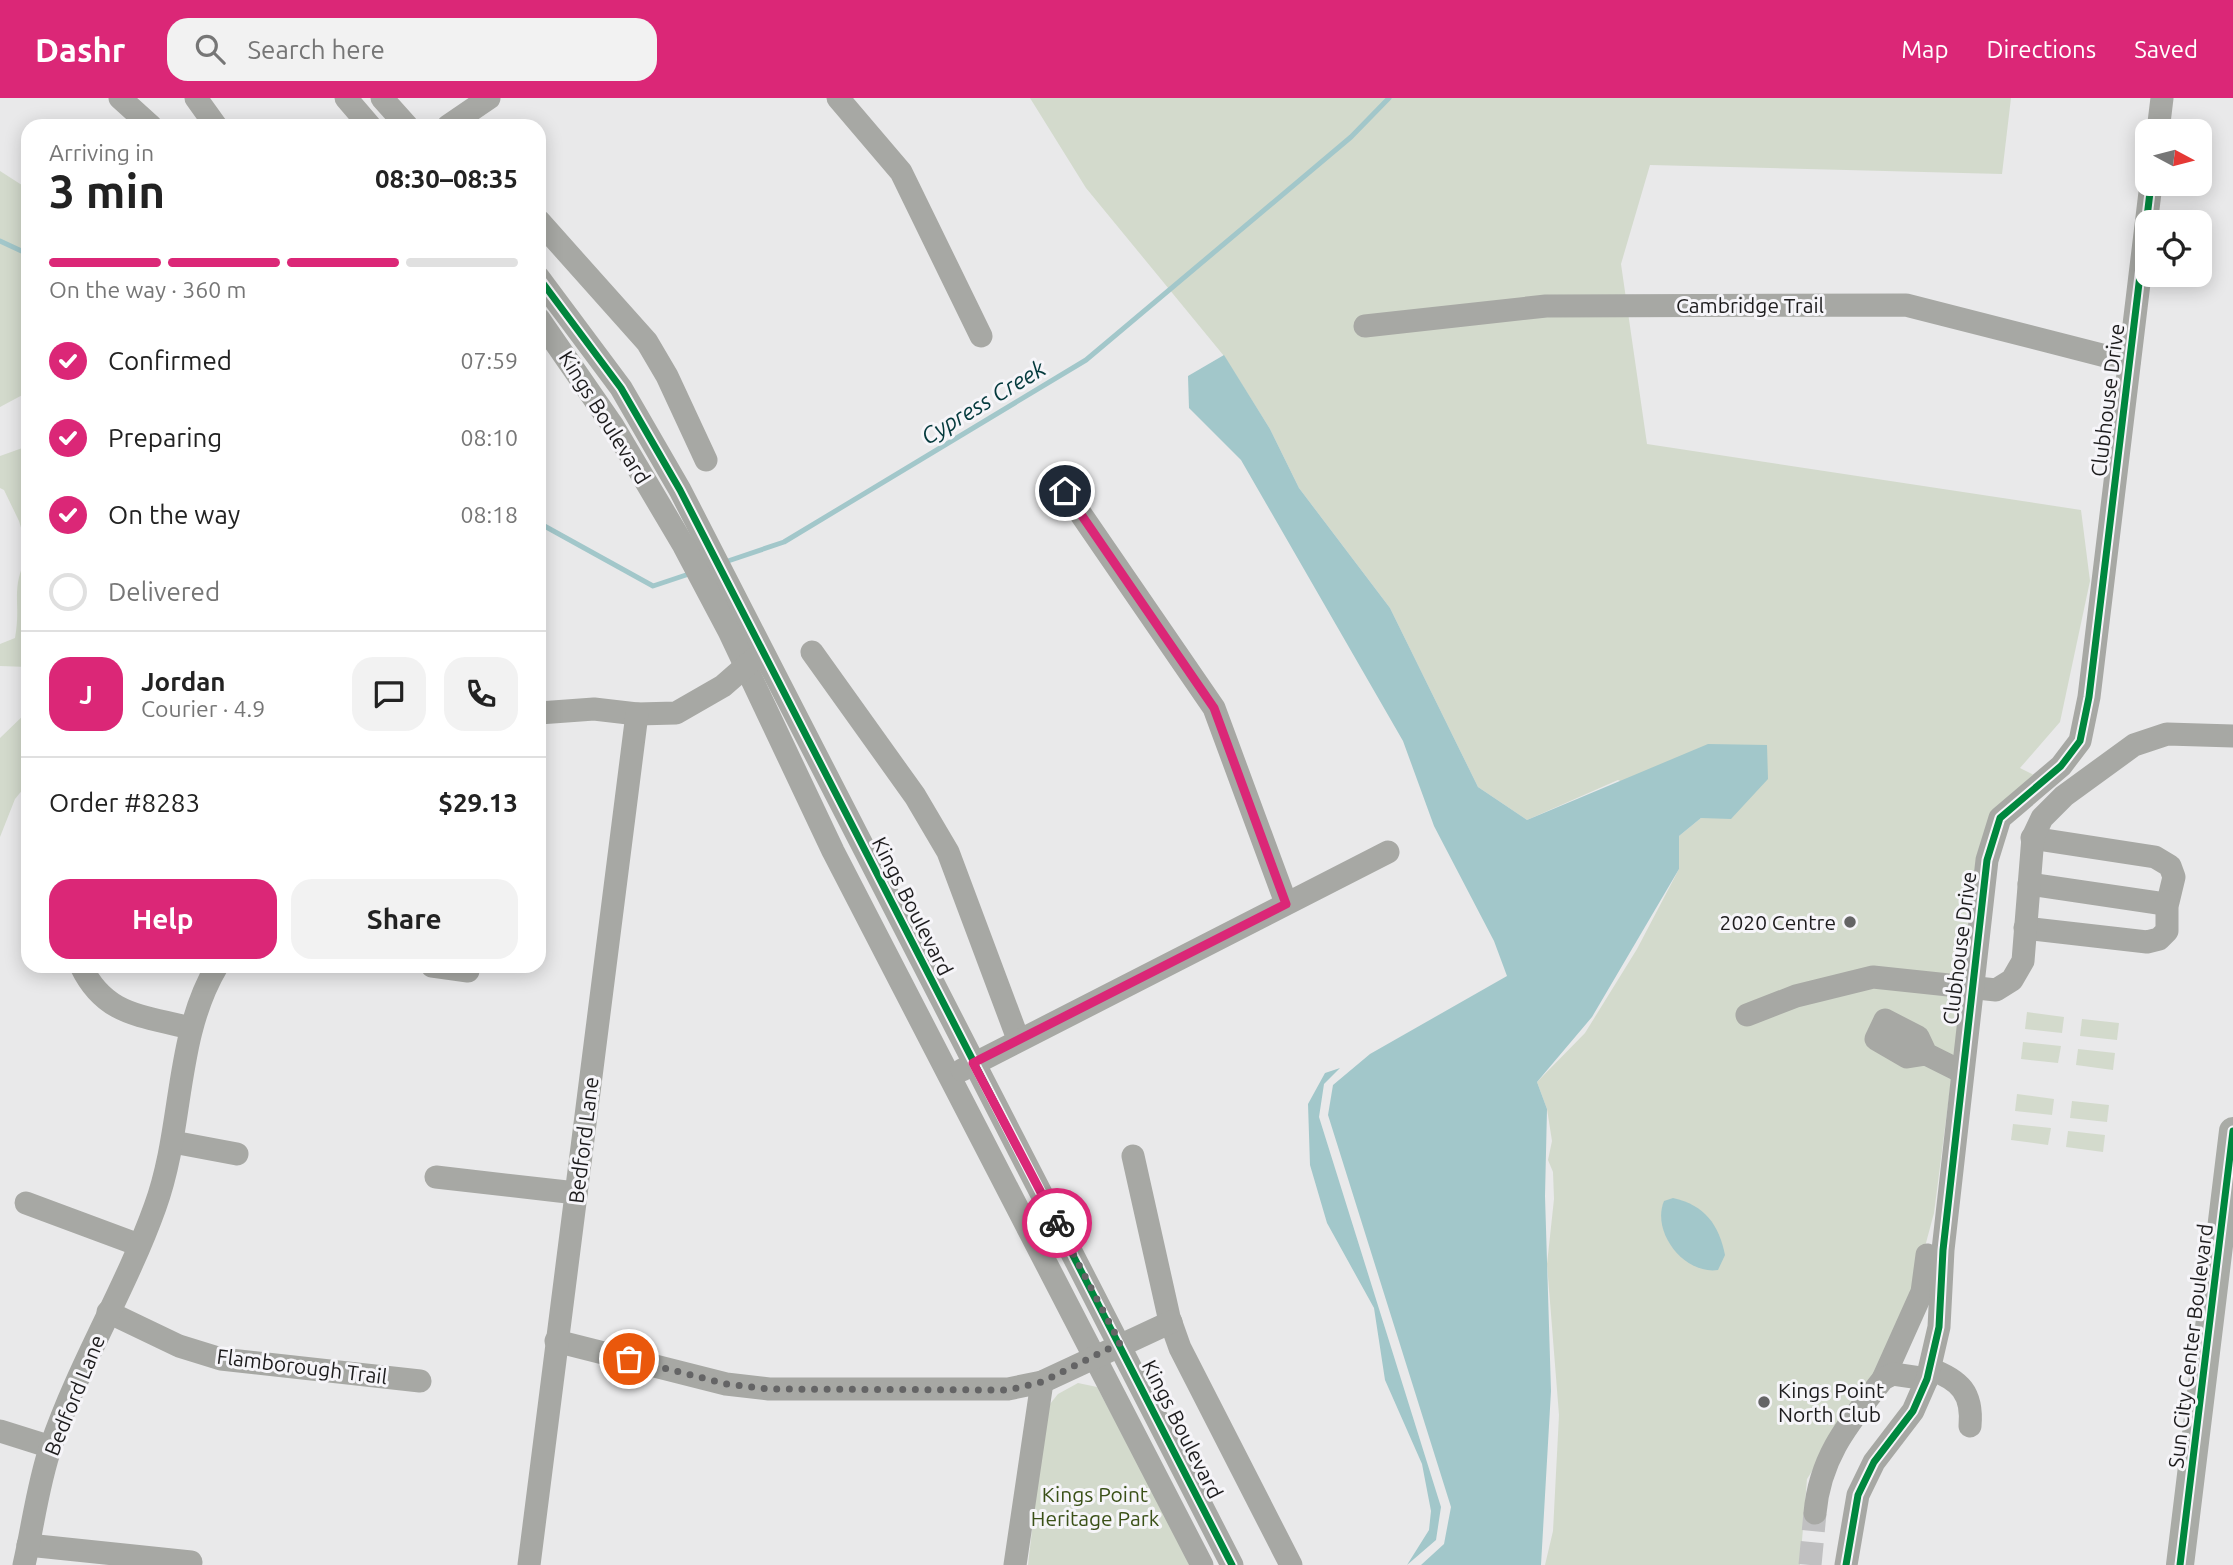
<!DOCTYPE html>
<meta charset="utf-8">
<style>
body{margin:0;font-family:Ubuntu,sans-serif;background:#f2f2f2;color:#222;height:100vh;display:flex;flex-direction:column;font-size:26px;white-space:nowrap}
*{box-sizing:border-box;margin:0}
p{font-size:23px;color:#767676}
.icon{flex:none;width:38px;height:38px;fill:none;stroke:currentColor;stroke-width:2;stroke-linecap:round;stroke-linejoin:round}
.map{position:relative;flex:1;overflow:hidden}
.details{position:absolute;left:21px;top:21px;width:525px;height:854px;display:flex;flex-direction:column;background:#fff;border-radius:21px;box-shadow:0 4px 18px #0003}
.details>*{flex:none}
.needle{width:46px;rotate:97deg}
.fabs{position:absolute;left:2135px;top:21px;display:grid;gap:14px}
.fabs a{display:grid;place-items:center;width:77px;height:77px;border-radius:14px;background:#fff;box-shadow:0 4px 18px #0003;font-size:35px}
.pin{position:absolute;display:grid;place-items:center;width:60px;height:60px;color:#fff;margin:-30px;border:4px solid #fff;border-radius:50%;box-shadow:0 2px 7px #0007}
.courier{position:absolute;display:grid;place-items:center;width:70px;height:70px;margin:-35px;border:5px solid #db2777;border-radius:50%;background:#fff;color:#222;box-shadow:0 2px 9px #0007}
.summary em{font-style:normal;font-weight:600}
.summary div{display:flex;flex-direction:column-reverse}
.summary{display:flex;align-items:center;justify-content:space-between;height:119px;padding:0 28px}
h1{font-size:46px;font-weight:600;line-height:52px}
.bar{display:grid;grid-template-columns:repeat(4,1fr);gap:10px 7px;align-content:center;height:84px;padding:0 28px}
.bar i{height:9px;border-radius:5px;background:#e0e0e0}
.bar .on{background:#db2777}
.bar p{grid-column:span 4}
.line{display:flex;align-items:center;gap:18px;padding:0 28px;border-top:2px solid #e0e0e0}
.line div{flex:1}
.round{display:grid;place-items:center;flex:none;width:74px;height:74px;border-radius:21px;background:#f2f2f2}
ol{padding:0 28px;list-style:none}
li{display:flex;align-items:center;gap:21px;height:77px}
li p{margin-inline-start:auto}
li .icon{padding:7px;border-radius:50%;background:#db2777;color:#fff;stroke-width:4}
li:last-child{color:#767676}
li i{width:38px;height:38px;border:4px solid #e0e0e0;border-radius:50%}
.button{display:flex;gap:14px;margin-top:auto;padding:14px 28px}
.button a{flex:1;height:80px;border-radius:21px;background:#db2777;color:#fff;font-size:28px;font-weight:600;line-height:80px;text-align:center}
.button a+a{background:#f2f2f2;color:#222}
header{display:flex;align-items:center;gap:42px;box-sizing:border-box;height:98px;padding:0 35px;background:#db2777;color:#fff}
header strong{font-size:33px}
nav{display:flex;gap:38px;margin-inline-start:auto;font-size:24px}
.search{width:490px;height:63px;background:#f2f2f2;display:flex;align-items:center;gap:18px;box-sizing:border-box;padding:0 24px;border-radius:21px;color:#767676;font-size:26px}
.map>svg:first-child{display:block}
.green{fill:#d3dacc}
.water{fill:#a2c7ca}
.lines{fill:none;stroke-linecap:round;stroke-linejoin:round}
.stream{stroke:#a2c7ca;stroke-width:5}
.minor-tunnel{stroke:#c0c0c1;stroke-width:23;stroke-dasharray:23 11;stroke-linecap:butt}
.minor{stroke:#a7a8a4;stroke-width:23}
.major{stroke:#a9aba6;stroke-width:28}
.cycleway-casing{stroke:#f6f5f9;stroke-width:11}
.cycleway{stroke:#00873e;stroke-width:7}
.done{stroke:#646465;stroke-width:7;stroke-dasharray:0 12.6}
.route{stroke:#db2777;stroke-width:9}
.poi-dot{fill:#646465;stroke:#f6f5f9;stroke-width:2.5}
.labels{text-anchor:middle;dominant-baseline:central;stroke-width:6;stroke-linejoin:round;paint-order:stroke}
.street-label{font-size:21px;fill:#1d1c1d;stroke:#f6f5f9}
.poi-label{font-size:21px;fill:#1d1c1d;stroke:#f6f5f9;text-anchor:end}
.park-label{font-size:21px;fill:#3b5118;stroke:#f6f5f9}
.water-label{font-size:23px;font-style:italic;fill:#03393c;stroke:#f6f5f9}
</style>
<header>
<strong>Dashr</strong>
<div class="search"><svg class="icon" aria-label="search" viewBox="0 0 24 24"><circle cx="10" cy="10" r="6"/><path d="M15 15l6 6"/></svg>Search here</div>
<nav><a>Map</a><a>Directions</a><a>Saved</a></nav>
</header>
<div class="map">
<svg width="2233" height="1467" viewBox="0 0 2233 1467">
<rect width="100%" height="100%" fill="#e9e9ea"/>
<!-- green -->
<g class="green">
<polygon points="1030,0 2011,0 2002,76 1650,67 1621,166 1647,346 2081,412 2090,483 2060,624 2020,670 2034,677 2002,706 1967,859 1934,1115 1919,1171 1896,1241 1807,1381 1800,1467 1545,1467 1553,1433 1559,1317 1547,1166 1554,1101 1553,1074 1548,1062 1552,1043 1547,1011 1537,984 1585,935 1637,851 1679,771 1679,738 1701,720 1618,682 1527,722 1478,689 1390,510 1299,390 1270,331 1224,258 1086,90"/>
<polygon points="0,73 28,91 28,294 0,309"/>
<polygon points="28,348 28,453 19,423 4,392 0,390 0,358"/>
<path d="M28 457V569L0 568V546L15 540C22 504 9 492 28 457Z"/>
<polygon points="28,613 28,685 15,701 0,739 0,640"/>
<polygon points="2027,914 2064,919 2062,935 2025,931"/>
<polygon points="2082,921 2119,925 2117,942 2080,938"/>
<polygon points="2023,944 2061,948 2058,965 2021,961"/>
<polygon points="2078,951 2115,955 2113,972 2076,967"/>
<polygon points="2017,996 2054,1001 2052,1017 2015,1013"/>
<polygon points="2072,1003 2109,1007 2107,1024 2070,1020"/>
<polygon points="2013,1026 2051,1030 2048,1047 2011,1042"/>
<polygon points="2068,1033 2105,1037 2103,1054 2066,1049"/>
<polygon points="1078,1285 1097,1289 1192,1467 1028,1467 1046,1311 1058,1296"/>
</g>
<!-- water -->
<g class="water">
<polygon points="1224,257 1270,331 1299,390 1390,510 1478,689 1527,722 1708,646 1767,647 1768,681 1731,721 1701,720 1679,738 1679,771 1592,919 1537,984 1547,1011 1545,1098 1551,1293 1541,1467 1421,1467 1444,1446 1451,1409 1328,1017 1333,987 1370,956 1507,878 1494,843 1434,728 1403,643 1241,362 1189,310 1188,278"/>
<polygon points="1340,970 1324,986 1319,1019 1441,1409 1436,1442 1407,1467 1429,1432 1431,1413 1422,1366 1385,1282 1374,1210 1327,1125 1310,1067 1308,1006 1325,975"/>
<path d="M1673 1100C1705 1107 1719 1127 1725 1157L1718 1172C1684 1177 1651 1134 1664 1103Z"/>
</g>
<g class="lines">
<!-- stream -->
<g class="stream">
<polyline points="0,143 28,156"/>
<polyline points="539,425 653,488 692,475"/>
<polyline points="725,464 784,444 1086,262 1351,39 1389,0"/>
</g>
<!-- minor-tunnel -->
<polyline class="minor-tunnel" points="1810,1467 1815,1415"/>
<!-- minor -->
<g class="minor">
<polyline points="120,0 151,28"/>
<polyline points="196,0 216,28"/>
<polyline points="346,0 370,28"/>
<polyline points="382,0 407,28"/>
<polyline points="838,0 901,74 981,238"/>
<polyline points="448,28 489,0"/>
<polyline points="2158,33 2162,0"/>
<polyline points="539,123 647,244 667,278 706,362"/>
<polyline points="539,180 621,290 680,392 1232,1467"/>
<polyline points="539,221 613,328 684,448 729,533 833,753 1202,1467"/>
<polyline points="1365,228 1546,208 1906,207 2129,264"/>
<polyline points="1065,393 1214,610 1286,805"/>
<polyline points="812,554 915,698 948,754 1018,941"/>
<polyline points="539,615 594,611 637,616 676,615 723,588 755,560"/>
<polyline points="2029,786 2158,805 2168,804 2174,779 2170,768 2155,759 2032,740"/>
<polyline points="2025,830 2147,844 2159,841 2167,833 2167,804"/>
<path d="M81 868C105 918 141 917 190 930"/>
<polyline points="432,868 468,873"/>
<polyline points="1747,917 1796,898 1873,879 1996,892 2012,882 2023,863 2033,739 2042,720 2064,698 2134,647 2167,636 2233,638"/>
<polyline points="1926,956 1907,959 1876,941 1885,922 1918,939 1926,956 1962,974"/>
<polyline points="962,972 1388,754"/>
<polyline points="173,1044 237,1056"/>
<polyline points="1133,1058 1169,1219 1180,1250 1291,1467"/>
<polyline points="436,1079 576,1095"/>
<polyline points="26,1105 139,1147"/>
<polyline points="108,1214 179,1248 221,1261 420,1283"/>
<polyline points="556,1243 726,1286 769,1291 1008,1291 1042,1284 1171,1224"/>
<path d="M1930 1271C1960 1282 1973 1295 1970 1328"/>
<polyline points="1883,1281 1922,1194 1927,1157"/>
<polyline points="0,1333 51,1349"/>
<path d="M1815 1415C1820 1358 1849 1325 1883 1281L1893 1276 1927 1281"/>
<polyline points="28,1447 191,1464"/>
<path d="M24 1467C33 1428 38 1385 51 1348 79 1266 126 1190 155 1109 184 1030 174 940 217 868"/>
<polyline points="529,1467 637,616"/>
<polyline points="1015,1467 1042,1284"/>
<polyline points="1846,1467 1858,1397 1874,1364 1913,1313 1927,1281 1939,1229 1943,1152 1987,762 2000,720 2061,668 2080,643 2089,599 2151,86"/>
</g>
<!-- major -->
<polyline class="major" points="2180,1467 2233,1033"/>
<!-- cycleway casing -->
<g class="cycleway-casing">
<g id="cycleway">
<polyline points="539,180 621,290 680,392 1232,1467"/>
<polyline points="1846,1467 1858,1397 1874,1364 1913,1313 1927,1281 1939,1229 1943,1152 1987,762 2000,720 2061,668 2080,643 2089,599 2151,86"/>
<polyline points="2180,1467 2233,1033"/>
</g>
</g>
<!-- cycleway -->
<use href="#cycleway" class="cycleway"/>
</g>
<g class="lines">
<!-- done -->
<polyline class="done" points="629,1261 726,1286 769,1291 1008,1292 1042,1284 1120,1245 1057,1125"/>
<!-- route -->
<polyline class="route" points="1057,1125 973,965 1286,806 1214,610 1065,393"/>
</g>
<!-- markers -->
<g class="poi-dot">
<circle cx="1850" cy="824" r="7"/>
<circle cx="1764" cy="1304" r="7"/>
</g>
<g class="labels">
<!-- street labels -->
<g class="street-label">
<text x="1750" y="207">Cambridge Trail</text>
<text transform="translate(2107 302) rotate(-83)">Clubhouse Drive</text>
<text transform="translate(605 319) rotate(58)">Kings Boulevard</text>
<text transform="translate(913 808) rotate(63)">Kings Boulevard</text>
<text transform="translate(1959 850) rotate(-83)">Clubhouse Drive</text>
<text transform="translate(583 1042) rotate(-83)">Bedford Lane</text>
<text transform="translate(2190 1248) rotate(-83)">Sun City Center Boulevard</text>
<text transform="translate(302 1268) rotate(7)">Flamborough Trail</text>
<text transform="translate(74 1297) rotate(-68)">Bedford Lane</text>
<text transform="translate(1183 1331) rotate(63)">Kings Boulevard</text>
</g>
<!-- poi labels -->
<g class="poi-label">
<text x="1836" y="824">2020 Centre</text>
<text x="1778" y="1292" text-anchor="start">Kings Point<tspan x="1778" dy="24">North Club</tspan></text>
</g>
<!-- park labels -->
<g class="park-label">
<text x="1095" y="1396">Kings Point<tspan x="1095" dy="24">Heritage Park</tspan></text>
</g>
<!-- water labels -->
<g class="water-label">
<text transform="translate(983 304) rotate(-31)">Cypress Creek</text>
</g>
</g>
</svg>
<div class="fabs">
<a><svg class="needle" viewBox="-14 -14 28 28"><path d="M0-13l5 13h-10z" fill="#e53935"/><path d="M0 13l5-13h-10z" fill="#767676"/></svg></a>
<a><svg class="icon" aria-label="locate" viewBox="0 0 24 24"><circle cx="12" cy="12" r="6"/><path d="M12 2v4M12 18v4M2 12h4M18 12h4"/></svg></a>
</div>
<div class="pin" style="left:629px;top:1261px;background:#ea580c"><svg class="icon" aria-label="bag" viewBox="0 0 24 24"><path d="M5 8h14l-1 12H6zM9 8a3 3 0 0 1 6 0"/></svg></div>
<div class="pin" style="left:1065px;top:393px;background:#1f2937"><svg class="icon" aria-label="home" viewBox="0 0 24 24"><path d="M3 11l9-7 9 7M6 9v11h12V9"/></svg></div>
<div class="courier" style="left:1057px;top:1125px"><svg class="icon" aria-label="bike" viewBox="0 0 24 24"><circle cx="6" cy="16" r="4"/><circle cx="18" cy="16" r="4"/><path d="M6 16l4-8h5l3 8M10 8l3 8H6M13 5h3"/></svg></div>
<section class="details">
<div class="summary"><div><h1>3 min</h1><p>Arriving in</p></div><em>08:30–08:35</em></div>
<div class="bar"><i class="on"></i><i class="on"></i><i class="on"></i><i></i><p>On the way · 360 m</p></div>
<ol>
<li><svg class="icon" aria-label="check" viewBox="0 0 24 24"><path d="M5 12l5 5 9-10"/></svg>Confirmed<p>07:59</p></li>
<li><svg class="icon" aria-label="check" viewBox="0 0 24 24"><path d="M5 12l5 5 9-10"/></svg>Preparing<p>08:10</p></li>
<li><svg class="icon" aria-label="check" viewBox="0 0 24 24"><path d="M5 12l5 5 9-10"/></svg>On the way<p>08:18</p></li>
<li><i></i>Delivered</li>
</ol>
<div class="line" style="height:126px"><b class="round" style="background:#db2777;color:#fff">J</b><div><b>Jordan</b><p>Courier · 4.9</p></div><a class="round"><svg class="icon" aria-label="chat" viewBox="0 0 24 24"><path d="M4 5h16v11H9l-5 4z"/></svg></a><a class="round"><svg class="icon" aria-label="phone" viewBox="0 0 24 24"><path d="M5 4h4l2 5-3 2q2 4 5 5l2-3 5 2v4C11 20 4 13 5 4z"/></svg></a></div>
<div class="line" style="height:91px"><div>Order #8283</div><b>$29.13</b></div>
<div class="button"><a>Help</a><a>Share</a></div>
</section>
</div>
